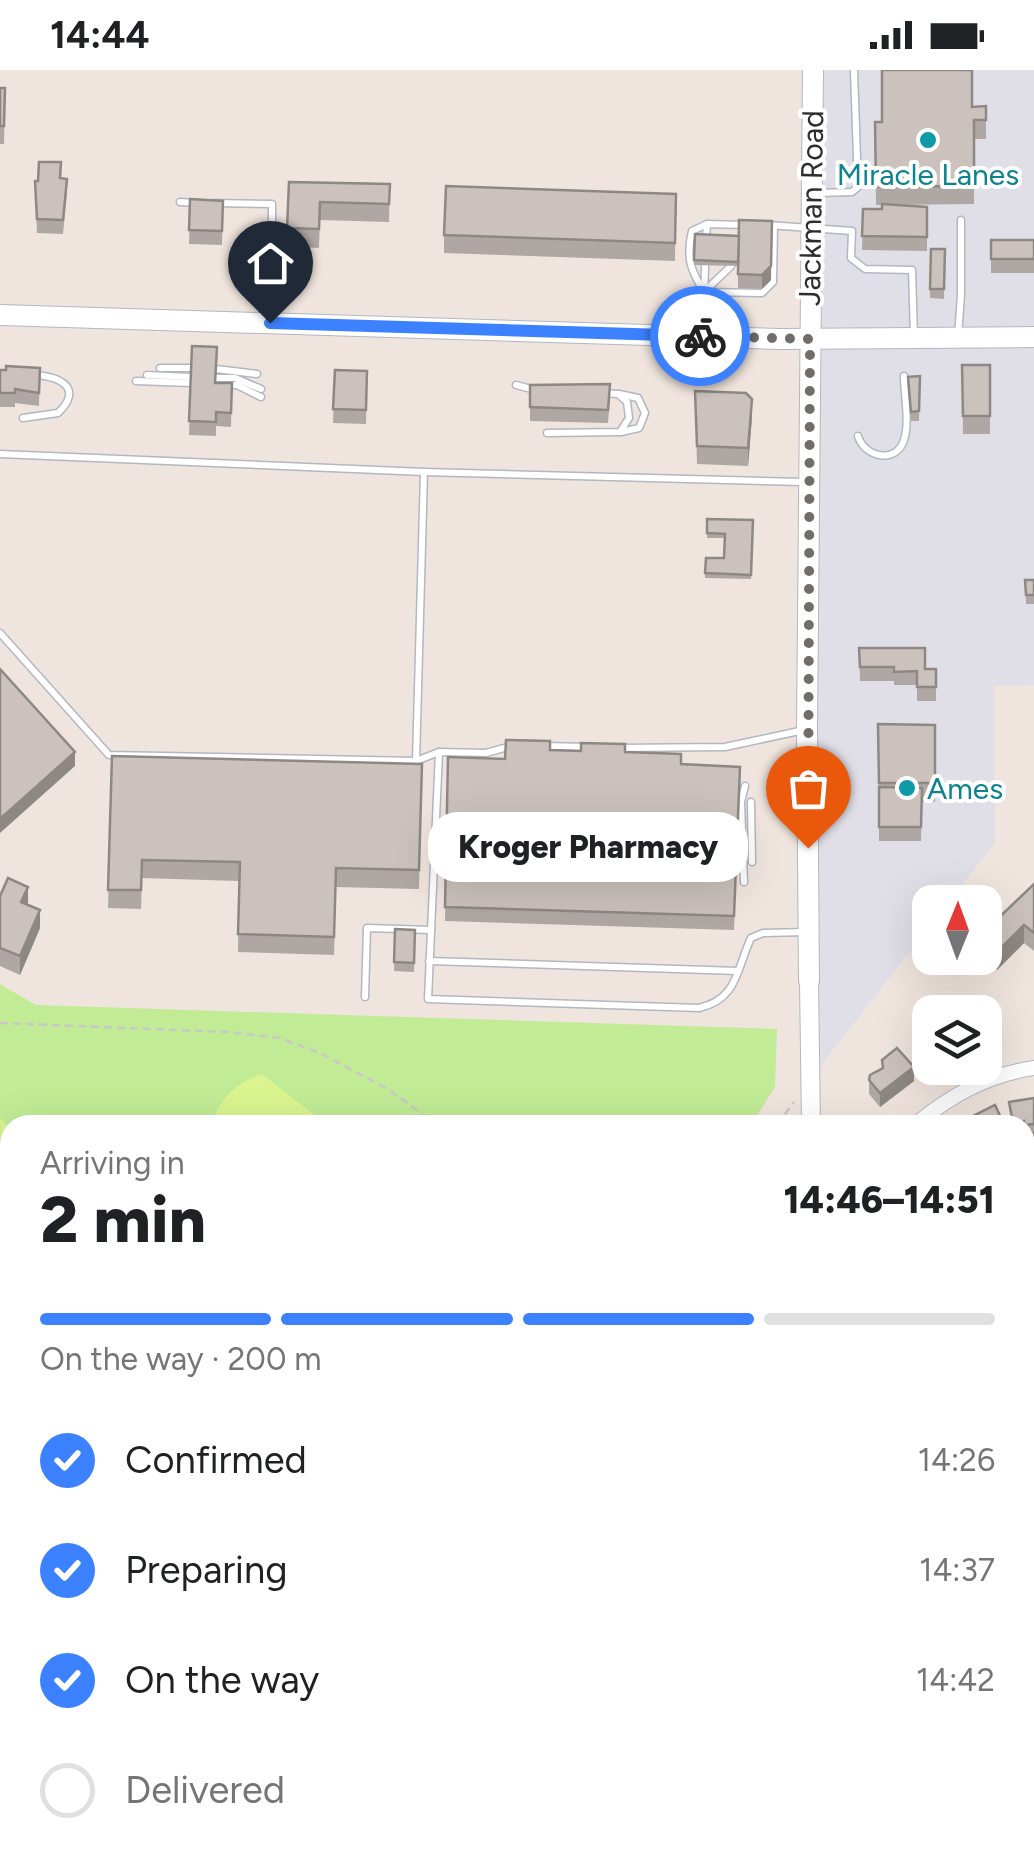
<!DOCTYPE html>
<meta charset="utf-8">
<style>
body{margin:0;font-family:Figtree,sans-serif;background:#f6f6f6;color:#202124;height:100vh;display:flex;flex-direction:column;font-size:38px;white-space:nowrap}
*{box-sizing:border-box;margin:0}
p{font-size:32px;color:#757577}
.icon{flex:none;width:55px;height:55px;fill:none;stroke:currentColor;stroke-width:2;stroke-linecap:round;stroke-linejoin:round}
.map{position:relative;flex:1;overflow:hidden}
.panel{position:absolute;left:0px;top:1045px;width:1035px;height:752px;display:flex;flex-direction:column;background:#fff;border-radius:30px 30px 0 0;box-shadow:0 10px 40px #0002}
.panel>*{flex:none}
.needle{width:65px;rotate:1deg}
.tools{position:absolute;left:912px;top:815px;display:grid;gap:20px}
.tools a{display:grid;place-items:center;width:90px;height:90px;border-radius:20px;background:#fff;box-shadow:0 10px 40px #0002;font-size:50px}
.pin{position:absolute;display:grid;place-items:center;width:85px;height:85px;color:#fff;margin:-102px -42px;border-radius:50% 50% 50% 0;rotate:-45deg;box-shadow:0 0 10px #0007}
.pin .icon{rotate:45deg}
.courier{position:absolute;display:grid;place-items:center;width:100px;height:100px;margin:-50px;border:8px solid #3c81ff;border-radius:50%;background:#fff;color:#222;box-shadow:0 2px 12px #0007}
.bubble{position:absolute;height:70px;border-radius:30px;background:#fff;box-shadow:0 10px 40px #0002;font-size:32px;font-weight:800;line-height:70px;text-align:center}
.head em{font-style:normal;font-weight:800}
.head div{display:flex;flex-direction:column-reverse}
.head{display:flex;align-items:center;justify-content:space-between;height:170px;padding:0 40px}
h1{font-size:65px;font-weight:800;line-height:75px}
.bar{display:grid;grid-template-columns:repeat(4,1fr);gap:15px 10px;align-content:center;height:120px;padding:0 40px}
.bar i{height:12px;border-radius:8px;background:#e0e0e0}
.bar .selected{background:#3c81ff}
.bar p{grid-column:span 4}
ol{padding:0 40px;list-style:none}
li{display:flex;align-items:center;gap:30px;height:110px}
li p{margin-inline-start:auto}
li .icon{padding:10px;border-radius:50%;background:#3c81ff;color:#fff;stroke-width:4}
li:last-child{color:#757577}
li i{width:55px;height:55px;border:5px solid #e0e0e0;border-radius:50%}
.status{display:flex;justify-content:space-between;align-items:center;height:70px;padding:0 50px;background:#fff;direction:ltr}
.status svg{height:28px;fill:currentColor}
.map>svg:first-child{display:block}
.industrial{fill:#e0dfe8}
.green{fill:#c1eb95}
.pitch{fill:#daf490}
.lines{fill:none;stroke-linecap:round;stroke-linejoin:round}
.stream{stroke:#67eefc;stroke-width:4}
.service-casing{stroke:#b2b7c2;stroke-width:9}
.minor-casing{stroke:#b2b7c2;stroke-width:16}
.tertiary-casing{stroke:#b2b7c2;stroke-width:20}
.secondary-casing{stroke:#b2b7c2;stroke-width:22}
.path{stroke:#c8c8c8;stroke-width:2.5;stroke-dasharray:8 5;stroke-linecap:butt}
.service{stroke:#fff;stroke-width:6}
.minor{stroke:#fff;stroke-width:14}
.tertiary{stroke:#fff;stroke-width:18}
.secondary{stroke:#fff;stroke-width:20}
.wall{fill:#afa7a3}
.shaded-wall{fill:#8e8884}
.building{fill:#cbc2bd;stroke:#8e8884;stroke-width:2.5}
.done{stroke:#716d6b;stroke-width:10;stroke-dasharray:0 18}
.route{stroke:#3c81ff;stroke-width:12}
.culture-dot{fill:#0f9aa8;stroke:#fff;stroke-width:4}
.labels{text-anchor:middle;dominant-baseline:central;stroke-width:8;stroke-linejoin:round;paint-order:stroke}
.culture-label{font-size:30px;fill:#0d838f;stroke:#fff}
.street-label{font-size:30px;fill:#2d2d2d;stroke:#fff}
</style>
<div class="status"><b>14:44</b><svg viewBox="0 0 49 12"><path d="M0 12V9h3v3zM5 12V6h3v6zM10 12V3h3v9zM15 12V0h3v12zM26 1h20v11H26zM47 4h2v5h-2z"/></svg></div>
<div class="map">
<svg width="1034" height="1797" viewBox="0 0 1034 1797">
<rect width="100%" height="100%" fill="#f0e5de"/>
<!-- industrial -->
<polygon class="industrial" points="812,0 1034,0 1034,615 994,616 995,773 948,832 930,832 930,856 811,1008"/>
<!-- green -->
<g class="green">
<polygon points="0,914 36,935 777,959 775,1017 751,1055 10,1055 10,1788 305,1788 299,1797 0,1797"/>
<polygon points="376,1788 774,1788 774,1797 371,1797"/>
</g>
<!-- pitch -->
<g class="pitch">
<path d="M262 1004 327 1055H212C219 1028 236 1013 262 1004Z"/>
<polygon points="0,1048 10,1059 10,1123 2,1125"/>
<rect x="0" y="1377" width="10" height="89"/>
</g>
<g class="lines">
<!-- stream -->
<g class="stream">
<polyline points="0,1751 10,1750"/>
<polyline points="79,1788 90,1797"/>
<polyline points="670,1797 700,1788"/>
</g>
<!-- service casing -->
<g class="service-casing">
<g id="service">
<polyline points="817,123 852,122 858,117 854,0"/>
<polyline points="180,132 197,133"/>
<polyline points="214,133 272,134 272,160"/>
<polyline points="768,155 852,161 851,188 865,199 912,200 914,266"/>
<polyline points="706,169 707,154 745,155"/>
<polyline points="705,221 731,196"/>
<polyline points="704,222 762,223 773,212 774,156"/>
<path d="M704 222C690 199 686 188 692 161L707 154"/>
<polyline points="703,265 705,195"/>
<polyline points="958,266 961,225 961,150"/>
<polyline points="160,298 192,298"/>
<polyline points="216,299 257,304"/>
<polyline points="147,305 191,307"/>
<polyline points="216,308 235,308 261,319"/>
<polyline points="136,311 191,313"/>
<polyline points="225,315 237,315 261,327"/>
<polyline points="516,315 535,320"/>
<polyline points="619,324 638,328 645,343 639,358 621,362"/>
<path d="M23 348 58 343C85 317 58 306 33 305"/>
<polyline points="547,363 620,362 629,348 627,332 618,324 602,323"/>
<path d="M858 366C864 387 896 395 904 370 910 352 904 325 904 306"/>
<polyline points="0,384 424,402 803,412"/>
<polyline points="0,563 109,685 416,691 439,682 486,683 511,676"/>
<polyline points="544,676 586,677"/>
<polyline points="619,678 725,677 804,660"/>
<path d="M439 682 428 929 699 938C738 929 736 900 751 868L763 863 806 862"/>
<polyline points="416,691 424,402"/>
<polyline points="751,732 752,792"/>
<polyline points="744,812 741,732 745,716"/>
<polyline points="429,891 738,901"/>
<polyline points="365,927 367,858 431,860"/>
</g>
</g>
<!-- minor casing -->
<g class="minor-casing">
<g id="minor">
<path d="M915 1055C951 1025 987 1005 1034 998"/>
<polyline points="1025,1185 1034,1185"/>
<polyline points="1025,1379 1034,1379"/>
<polyline points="1025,1567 1034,1567"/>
<polyline points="1025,1772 1034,1772"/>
</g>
</g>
<!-- tertiary casing -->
<g class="tertiary-casing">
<g id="tertiary">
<polyline points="809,911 811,1055"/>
<polyline points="813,1788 813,1797"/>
</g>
</g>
<!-- secondary casing -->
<g class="secondary-casing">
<g id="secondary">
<polyline points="0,245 779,269 1034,267"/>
<polyline points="809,911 807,659 813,0"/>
</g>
</g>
<!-- path -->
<g class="path">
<polyline points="0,953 228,962 280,968 322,984 388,1019 437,1055"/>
<polyline points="777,1055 794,1032"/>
<polyline points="0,1660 10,1660"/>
<polyline points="172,1788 185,1797"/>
<polyline points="239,1797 253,1788"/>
<polyline points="348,1797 353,1788"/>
</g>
<!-- service -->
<use href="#service" class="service"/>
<!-- minor -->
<use href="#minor" class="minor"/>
<!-- tertiary -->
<use href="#tertiary" class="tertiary"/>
<!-- secondary -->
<use href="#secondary" class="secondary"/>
</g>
<!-- wall -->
<g class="wall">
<polygon points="0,18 5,18 4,74 0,74"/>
<polygon points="986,36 986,69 974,69 974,134 888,135 927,137 927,181 862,180 863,139 882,139 882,135 876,135 875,52 972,37"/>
<polygon points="61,108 67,122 63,164 37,163 35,111"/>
<polygon points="289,112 390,114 389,152 320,150 319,178 287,176"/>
<polygon points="676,124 675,191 444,183 444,165"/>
<polygon points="190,129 223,131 222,175 189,174"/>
<polygon points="695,164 771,210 762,219 738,218 738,196 694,195"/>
<rect x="991" y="170" width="43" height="33"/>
<polygon points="931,179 945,179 944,229 930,228"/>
<polygon points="192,276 216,313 232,313 231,357 216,356 216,366 189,365"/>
<polygon points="962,295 990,295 990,364 963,364"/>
<polygon points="40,298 39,336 15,333 15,337 0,337 0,300"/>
<polygon points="335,300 367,301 366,354 333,353"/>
<polygon points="920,306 919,351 911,351 908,316"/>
<polygon points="530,315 610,328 608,353 530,351"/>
<polygon points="695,321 752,347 748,396 697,394"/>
<polygon points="707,449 753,450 751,509 705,508 705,503 724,488 725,468 707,468"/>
<polygon points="1025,510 1034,510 1034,534 1026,534"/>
<polygon points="859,578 925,599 936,599 936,631 917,631 917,615 894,615 894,611 860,611"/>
<polygon points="878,654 935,655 935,732 922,732 921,771 879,771"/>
<polygon points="550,680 625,682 681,694 740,697 734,860 445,851 448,687 505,689"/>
<polygon points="112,686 422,694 419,819 336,817 334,885 238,882 239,811 142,808 141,839 108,838"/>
<polygon points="1034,814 1034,881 1024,873 997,900 985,887 985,861"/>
<polygon points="0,826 28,835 40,858 20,905 0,896"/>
<polygon points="395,859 415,860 414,902 394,901"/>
<polygon points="869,1010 914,1011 880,1037 869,1024"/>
<polygon points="1034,1028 1034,1087 1030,1087 1031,1064 1025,1064 1025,1055 1012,1055 1009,1032"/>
<rect x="1025" y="1119" width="8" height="30"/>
<polygon points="1025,1211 1033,1212 1033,1237 1026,1237 1026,1246"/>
<rect x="1025" y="1313" width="9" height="28"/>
<rect x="1025" y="1394" width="6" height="37"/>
<rect x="1025" y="1510" width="9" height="27"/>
<rect x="1025" y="1584" width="9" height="28"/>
<polygon points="1025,1691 1028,1691 1028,1710 1034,1710 1034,1734 1025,1734"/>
</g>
<!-- shaded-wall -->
<g class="shaded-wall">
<polygon points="772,165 771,210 762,219 762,205"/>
<polygon points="752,329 752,347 748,396 748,378"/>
<polygon points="75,682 75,696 0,763 0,749"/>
<polygon points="28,817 28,835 21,832"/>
<polygon points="40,840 40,858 20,905 20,886"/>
<polygon points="1024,855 1024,873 997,900 997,882"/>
<polygon points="914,997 914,1011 880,1037 880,1023"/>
</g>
<!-- building -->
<g class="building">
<polygon points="882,0 972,0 972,37 986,36 986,50 974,50 974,116 876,117 875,52 882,52"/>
<polygon points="0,18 5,18 4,56 0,56"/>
<polygon points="39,92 61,92 60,108 67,109 63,150 37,149 35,111 38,111"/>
<polygon points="289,112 390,114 389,134 320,132 319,159 287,158"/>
<polygon points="446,116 676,124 675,173 444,165"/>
<polygon points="190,129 223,131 222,161 189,160"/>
<polygon points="882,134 927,137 927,167 862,166 863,139 882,139"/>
<polygon points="739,150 772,151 771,196 762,205 738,204"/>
<polygon points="695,164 739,166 738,192 694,190"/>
<rect x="991" y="170" width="43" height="19"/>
<polygon points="931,179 945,179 944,219 930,219"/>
<polygon points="192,276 217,277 215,313 232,313 231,343 216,342 216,352 189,351"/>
<polygon points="962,295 990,295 990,346 963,346"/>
<polygon points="6,296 40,298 39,323 15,319 15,323 0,323 0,300 6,300"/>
<polygon points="335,300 367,301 366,340 333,339"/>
<polygon points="920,306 919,341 911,342 908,307"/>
<polygon points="610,314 608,340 530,337 530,315"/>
<polygon points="695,321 746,323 752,329 748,378 697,376"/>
<polygon points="707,449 753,450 751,505 705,503 706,488 724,488 725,464 707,463"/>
<polygon points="1025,510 1034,510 1034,525 1026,525"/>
<polygon points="859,578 925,578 925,599 936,599 936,617 917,617 917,601 894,602 894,597 860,597"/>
<polygon points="0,599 75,682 0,749"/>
<polygon points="878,654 935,655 935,713 879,713"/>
<polygon points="506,670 550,671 550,680 581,681 581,673 625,674 625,682 681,684 681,694 740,697 734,846 445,837 448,687 505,689"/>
<polygon points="112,686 422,694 419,800 336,798 334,867 238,864 240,792 142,790 141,820 108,820"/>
<polygon points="879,717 922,718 921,757 879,757"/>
<polygon points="8,808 28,817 21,832 40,840 20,886 0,878 0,826"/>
<polygon points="1034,814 1034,863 1024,855 997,882 985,869 985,861"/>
<polygon points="395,859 415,860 414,893 394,892"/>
<polygon points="897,978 914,997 880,1023 869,1010 870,1005 883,998 882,990"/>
<polygon points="1034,1028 1034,1054 1024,1055 1024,1051 1013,1053 1009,1032"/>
<polygon points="995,1035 1003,1052 996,1055 958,1055 957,1054"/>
<polygon points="1031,1063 1034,1063 1034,1078 1030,1078"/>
<rect x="1025" y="1119" width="8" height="21"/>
<polygon points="1025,1211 1033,1212 1033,1228 1026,1228 1026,1236"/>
<rect x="1027" y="1260" width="7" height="15"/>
<rect x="1025" y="1313" width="9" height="19"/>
<rect x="1025" y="1394" width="6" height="28"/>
<polygon points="1025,1473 1029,1473 1028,1490 1025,1490"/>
<rect x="1025" y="1510" width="9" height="18"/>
<polygon points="1025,1584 1034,1584 1034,1603 1025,1602"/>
<rect x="1025" y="1691" width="3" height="15"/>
<rect x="1025" y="1710" width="9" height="15"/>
</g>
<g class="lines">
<!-- done -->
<polyline class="done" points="700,266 810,269 808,778"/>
<!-- route -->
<polyline class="route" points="270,253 700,266"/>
</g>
<!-- markers -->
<g class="culture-dot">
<circle cx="928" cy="70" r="10"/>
<circle cx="907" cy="718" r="10"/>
</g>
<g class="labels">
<!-- culture labels -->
<g class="culture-label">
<text x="928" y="104">Miracle Lanes</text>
<text x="927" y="718" text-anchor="start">Ames</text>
</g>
<!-- street labels -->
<g class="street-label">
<text transform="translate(811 138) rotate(-89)">Jackman Road</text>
</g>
</g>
</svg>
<div class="tools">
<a><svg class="needle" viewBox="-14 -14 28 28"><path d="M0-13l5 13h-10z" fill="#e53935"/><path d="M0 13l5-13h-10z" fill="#757577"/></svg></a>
<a><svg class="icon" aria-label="layers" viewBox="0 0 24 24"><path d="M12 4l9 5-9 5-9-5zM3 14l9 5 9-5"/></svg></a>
</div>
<div class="pin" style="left:808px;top:778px;background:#ea580c"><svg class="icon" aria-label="bag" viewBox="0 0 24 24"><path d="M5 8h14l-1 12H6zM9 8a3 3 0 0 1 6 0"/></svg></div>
<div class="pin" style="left:270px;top:253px;background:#1f2937"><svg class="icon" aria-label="home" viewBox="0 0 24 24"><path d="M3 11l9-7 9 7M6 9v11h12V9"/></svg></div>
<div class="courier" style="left:700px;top:266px"><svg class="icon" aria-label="bike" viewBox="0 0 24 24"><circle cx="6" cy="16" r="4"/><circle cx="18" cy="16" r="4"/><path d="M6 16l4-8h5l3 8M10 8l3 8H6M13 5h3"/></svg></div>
<div class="bubble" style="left:428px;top:742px;width:320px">Kroger Pharmacy</div>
<section class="panel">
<div class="head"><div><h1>2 min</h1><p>Arriving in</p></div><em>14:46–14:51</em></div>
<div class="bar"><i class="selected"></i><i class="selected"></i><i class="selected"></i><i></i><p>On the way · 200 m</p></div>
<ol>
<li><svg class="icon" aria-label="check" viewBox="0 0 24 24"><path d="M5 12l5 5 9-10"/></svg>Confirmed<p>14:26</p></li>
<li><svg class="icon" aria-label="check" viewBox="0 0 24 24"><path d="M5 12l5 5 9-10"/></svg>Preparing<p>14:37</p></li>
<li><svg class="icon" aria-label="check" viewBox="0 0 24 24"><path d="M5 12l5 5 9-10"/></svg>On the way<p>14:42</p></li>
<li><i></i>Delivered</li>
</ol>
</section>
</div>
